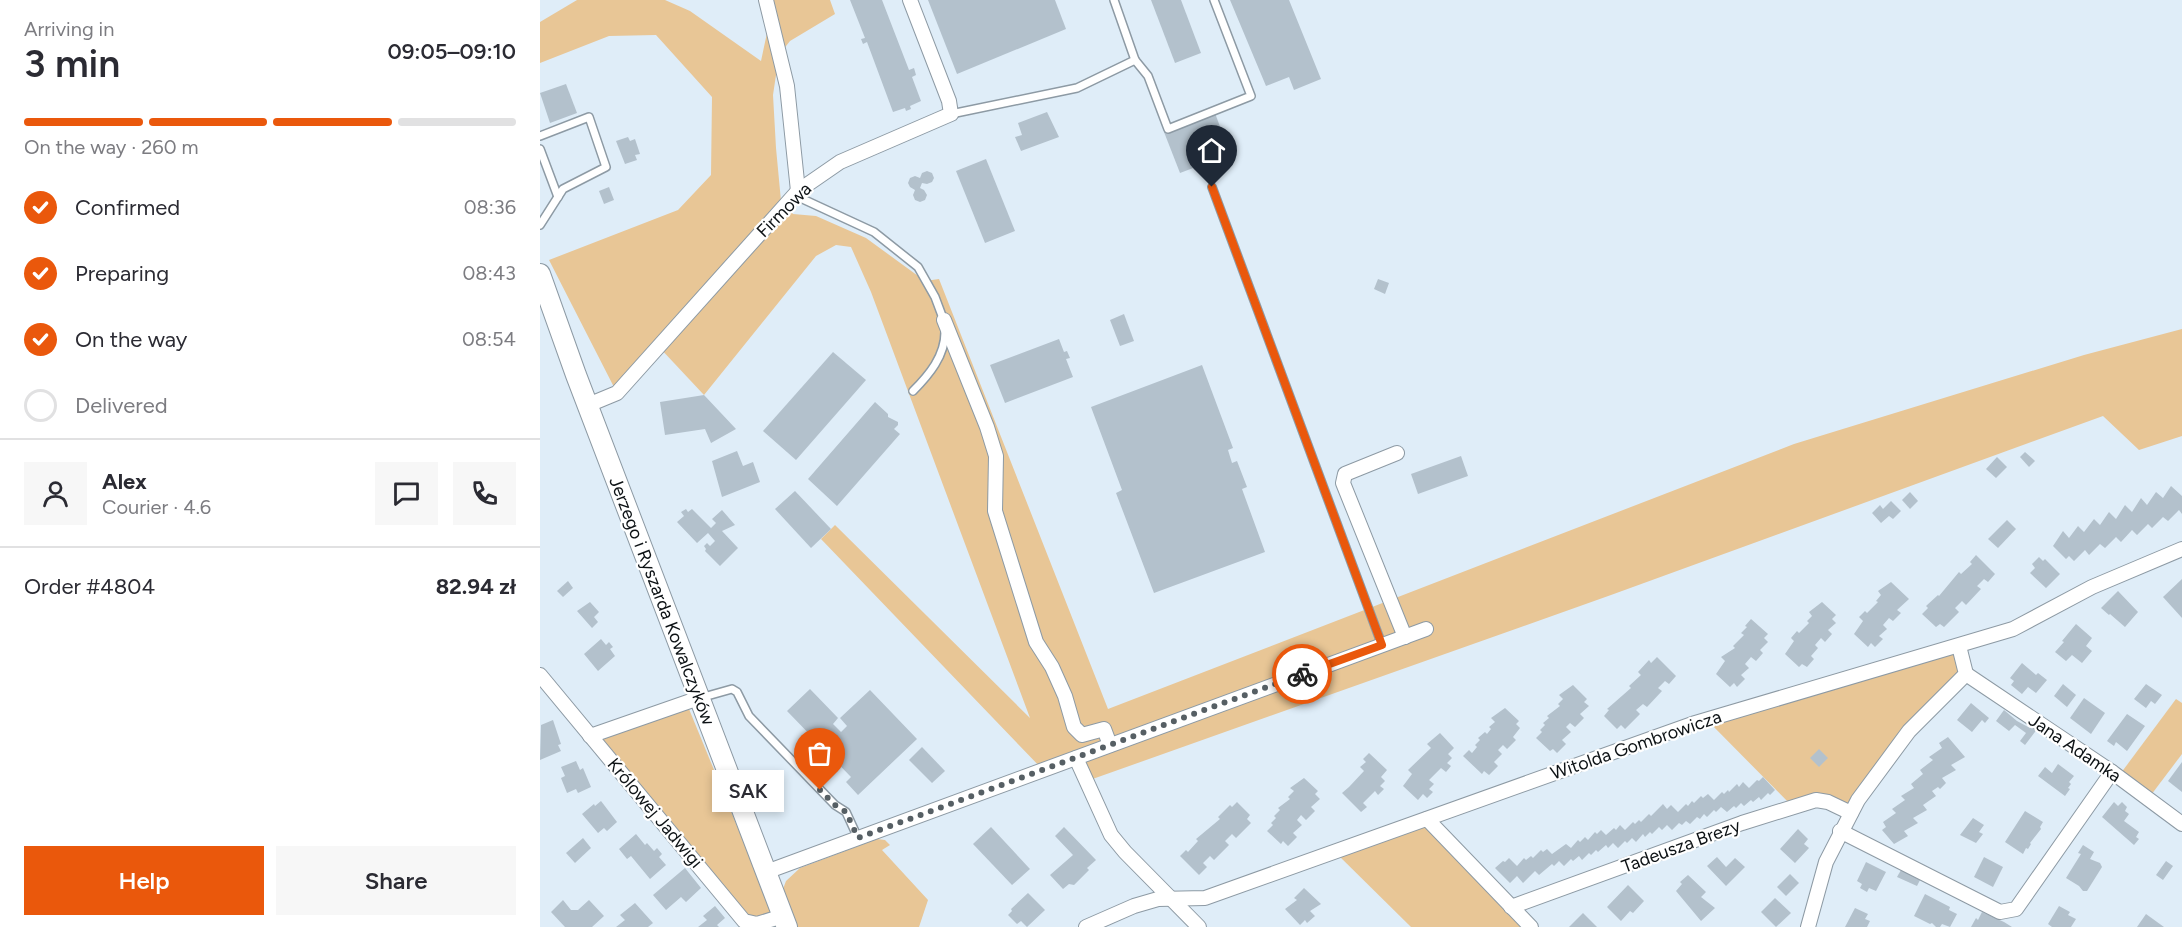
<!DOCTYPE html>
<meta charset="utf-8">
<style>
body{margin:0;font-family:Figtree,sans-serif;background:#f7f7f7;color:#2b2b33;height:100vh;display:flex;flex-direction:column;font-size:22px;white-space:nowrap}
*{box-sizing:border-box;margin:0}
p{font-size:20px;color:#7c7c81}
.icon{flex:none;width:33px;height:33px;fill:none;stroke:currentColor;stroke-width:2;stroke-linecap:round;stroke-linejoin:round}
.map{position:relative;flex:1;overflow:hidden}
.panel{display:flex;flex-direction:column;background:#fff;width:540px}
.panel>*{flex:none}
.pin{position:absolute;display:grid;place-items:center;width:51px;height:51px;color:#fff;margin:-62px -26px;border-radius:50% 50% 50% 0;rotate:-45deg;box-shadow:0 0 6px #0007}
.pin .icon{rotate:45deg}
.courier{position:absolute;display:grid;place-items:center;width:60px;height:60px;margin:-30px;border:4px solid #ea580c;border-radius:50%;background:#fff;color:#222;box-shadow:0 2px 8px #0007}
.bubble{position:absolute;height:42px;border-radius:0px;background:#fff;box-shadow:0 3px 9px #0003;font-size:20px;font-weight:600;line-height:42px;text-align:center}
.headline em{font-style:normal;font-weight:600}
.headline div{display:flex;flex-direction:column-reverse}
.headline{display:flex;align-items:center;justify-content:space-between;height:102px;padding:0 24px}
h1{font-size:39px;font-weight:600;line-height:45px}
.bar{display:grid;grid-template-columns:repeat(4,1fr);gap:9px 6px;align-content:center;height:72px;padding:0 24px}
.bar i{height:8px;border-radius:4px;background:#e1e1e2}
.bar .selected{background:#ea580c}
.bar p{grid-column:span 4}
.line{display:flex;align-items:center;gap:15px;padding:0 24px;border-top:2px solid #e1e1e2}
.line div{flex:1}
.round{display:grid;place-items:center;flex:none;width:63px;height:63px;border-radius:0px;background:#f7f7f7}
ol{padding:0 24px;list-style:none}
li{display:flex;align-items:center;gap:18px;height:66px}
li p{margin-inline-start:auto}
li .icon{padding:6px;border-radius:50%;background:#ea580c;color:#fff;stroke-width:4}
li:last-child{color:#7c7c81}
li i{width:33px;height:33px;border:3px solid #e1e1e2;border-radius:50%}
.cta{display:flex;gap:12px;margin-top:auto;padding:12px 24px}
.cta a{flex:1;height:69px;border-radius:0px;background:#ea580c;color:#fff;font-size:24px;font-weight:600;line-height:69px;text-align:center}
.cta a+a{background:#f7f7f7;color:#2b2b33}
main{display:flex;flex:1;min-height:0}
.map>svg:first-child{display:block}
.green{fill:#e8c696}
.building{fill:#b3c1cc}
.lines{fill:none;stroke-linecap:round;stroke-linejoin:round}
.service-casing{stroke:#8d9aa4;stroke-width:10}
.minor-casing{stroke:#8d9aa4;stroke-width:16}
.secondary-casing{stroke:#8d9aa4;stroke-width:22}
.service{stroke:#fff;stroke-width:7}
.minor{stroke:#fff;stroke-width:14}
.secondary{stroke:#fff;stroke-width:20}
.done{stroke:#565f64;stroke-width:6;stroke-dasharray:0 10.8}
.route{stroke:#ea580c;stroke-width:8}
.labels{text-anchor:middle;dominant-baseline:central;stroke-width:4.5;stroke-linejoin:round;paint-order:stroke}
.street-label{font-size:18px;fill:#0d1215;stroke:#fff}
</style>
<main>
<section class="panel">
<div class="headline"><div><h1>3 min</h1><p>Arriving in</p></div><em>09:05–09:10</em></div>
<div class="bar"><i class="selected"></i><i class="selected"></i><i class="selected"></i><i></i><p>On the way · 260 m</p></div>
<ol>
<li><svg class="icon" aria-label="check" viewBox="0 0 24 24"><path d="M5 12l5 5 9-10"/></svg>Confirmed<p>08:36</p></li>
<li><svg class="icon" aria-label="check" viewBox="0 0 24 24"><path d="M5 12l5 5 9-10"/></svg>Preparing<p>08:43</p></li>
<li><svg class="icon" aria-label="check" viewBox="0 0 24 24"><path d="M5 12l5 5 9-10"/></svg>On the way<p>08:54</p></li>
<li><i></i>Delivered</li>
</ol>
<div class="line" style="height:108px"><a class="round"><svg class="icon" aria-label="person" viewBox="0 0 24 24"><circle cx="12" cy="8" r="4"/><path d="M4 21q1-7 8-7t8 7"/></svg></a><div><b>Alex</b><p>Courier · 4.6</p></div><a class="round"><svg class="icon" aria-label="chat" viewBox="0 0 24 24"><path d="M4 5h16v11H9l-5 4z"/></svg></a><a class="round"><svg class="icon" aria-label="phone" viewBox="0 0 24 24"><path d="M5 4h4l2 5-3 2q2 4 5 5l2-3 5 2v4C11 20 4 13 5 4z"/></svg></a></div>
<div class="line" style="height:78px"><div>Order #4804</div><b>82.94 zł</b></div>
<div class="cta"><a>Help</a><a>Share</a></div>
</section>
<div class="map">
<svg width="1642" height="927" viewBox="0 0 1642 927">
<rect width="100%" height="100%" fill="#dfedf8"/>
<!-- green -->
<g class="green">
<polygon points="37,0 125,0 150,11 221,61 234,0 290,0 295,14 250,41 239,55 233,95 236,148 241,201 253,214 276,216 326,238 385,281 399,279 568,709 1254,444 1544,355 1642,329 1642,436 1599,450 1563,416 1071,595 547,781 536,758 503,770 281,539 295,525 490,718 331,292 311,247 296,245 276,256 164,395 119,347 77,393 9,260 138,210 171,175 172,97 116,35 69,36 0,63 0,22"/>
<polygon points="1419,646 1426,674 1369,731 1311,813 1288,802 1253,807 1167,720"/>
<polygon points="1636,699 1642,703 1642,754 1608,799 1578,777"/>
<polygon points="149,709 232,911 217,924 204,921 50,736"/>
<polygon points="887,819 991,927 871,927 795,852"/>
<polygon points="337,839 345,840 350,845 342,850 388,900 379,927 256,927 243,889 246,881 260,868"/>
</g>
<!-- building -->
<g class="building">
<polygon points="310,0 342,0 369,70 374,68 376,75 372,77 381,101 370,106 371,109 366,111 365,108 353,112 327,42 323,44 321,39 325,38"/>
<polygon points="388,0 515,0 526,29 417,74"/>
<polygon points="611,0 641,0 661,53 635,63"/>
<polygon points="690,0 749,0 781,79 754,90 749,77 726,86"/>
<polygon points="26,84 37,113 10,123 0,93"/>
<polygon points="507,112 519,137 481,151 475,137 482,135 478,123"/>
<polygon points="675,113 690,154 640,173 624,132"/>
<polygon points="88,137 90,141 95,139 100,154 95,155 97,160 85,164 76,141"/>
<polygon points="446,159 475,231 445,243 416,171"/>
<polygon points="387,171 392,173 394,178 392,182 387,184 382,183 380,188 384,190 387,195 385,200 380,202 375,200 373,195 375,190 370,187 368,183 370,178 375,176 380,178 382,173"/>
<polygon points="69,187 74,200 64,204 59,191"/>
<polygon points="838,279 849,283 845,294 834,289"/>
<polygon points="584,314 594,341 580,346 570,320"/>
<polygon points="519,339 524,352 527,351 530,358 526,359 533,377 465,403 450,365"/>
<polygon points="293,352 326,380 256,460 223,431"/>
<polygon points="662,365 693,448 688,450 692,463 697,461 707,487 702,489 725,552 614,593 576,493 582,490 551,407"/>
<polygon points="164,395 196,429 171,443 165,429 125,435 120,402"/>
<polygon points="335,402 348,414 348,417 358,422 358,425 354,429 360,434 297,506 268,479"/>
<polygon points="197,451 203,466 213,462 220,482 182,497 172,461"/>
<polygon points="1485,452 1495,461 1489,467 1480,457"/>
<polygon points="921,456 928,476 878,494 871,474"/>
<polygon points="1457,457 1467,467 1456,478 1446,469"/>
<polygon points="1631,486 1642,496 1642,514 1639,510 1628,521 1623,517 1612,528 1608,524 1597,535 1592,530 1581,542 1576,537 1565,548 1560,544 1549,555 1545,550 1534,561 1529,556 1526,559 1513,546 1523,531 1529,538 1538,526 1544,532 1554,519 1560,525 1569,512 1576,519 1585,505 1592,512 1601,498 1607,505 1616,492 1623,498"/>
<polygon points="255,491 291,529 271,548 235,509"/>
<polygon points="1370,492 1378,501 1370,509 1362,500"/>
<polygon points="1351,501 1361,511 1353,519 1349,516 1341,523 1332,513 1340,505 1343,509"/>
<polygon points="146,509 148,512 152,509 171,528 176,523 172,519 182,510 195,525 182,531 198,548 180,566 165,551 166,549 164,546 167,543 170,546 175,541 168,533 157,543 137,522 144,516 141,512"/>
<polygon points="1467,520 1476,529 1458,548 1448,539"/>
<polygon points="1436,555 1455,574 1448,582 1444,579 1437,586 1441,589 1426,605 1422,601 1415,608 1419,612 1404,627 1400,624 1396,627 1382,614 1388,608 1386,606 1398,595 1399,596 1419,572 1421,574 1432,564 1430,562"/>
<polygon points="1499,557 1503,561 1505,559 1520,574 1506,588 1490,573 1495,568 1492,564"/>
<polygon points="1642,579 1642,618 1623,597"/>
<polygon points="28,581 33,588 23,597 17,591"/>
<polygon points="1351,582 1369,599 1357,610 1361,613 1353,621 1349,618 1343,625 1347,629 1339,636 1343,639 1335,647 1331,643 1328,647 1314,634 1323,621 1319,617 1325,611 1327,613 1338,602 1336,601 1341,595 1338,591"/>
<polygon points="1578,591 1598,612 1585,627 1570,614 1569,615 1561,608"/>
<polygon points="50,602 59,612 54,617 58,622 52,628 37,611"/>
<polygon points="1282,602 1296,615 1292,619 1296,623 1288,630 1292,634 1285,642 1281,638 1275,645 1278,648 1271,656 1274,659 1267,667 1262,664 1259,667 1245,654 1254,641 1251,638 1257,631 1259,633 1269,623 1267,621 1272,616 1269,612"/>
<polygon points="1211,619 1228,634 1224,638 1228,642 1220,650 1223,653 1216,661 1211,657 1205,664 1209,668 1201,675 1205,679 1197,687 1194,683 1190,687 1176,674 1185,661 1181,657 1195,648 1193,646 1204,635 1201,633 1207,627 1205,626"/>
<polygon points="1536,624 1552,638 1546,646 1552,651 1542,663 1532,655 1526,661 1515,652 1524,642 1522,641"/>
<polygon points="61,639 66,645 69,642 73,647 70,649 75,656 58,671 44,654"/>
<polygon points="1117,657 1136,676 1129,684 1125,681 1118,688 1122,691 1107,707 1103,704 1096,710 1100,714 1085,729 1081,725 1077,729 1064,716 1069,710 1067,709 1091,688 1089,686 1101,675 1098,672 1109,660 1111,663"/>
<polygon points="1482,663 1496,675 1498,673 1507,680 1496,693 1488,687 1482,694 1471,685 1474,681 1470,678"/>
<polygon points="1523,684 1536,695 1527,707 1514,696"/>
<polygon points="1606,684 1622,695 1615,704 1611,701 1606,708 1594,699"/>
<polygon points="1033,685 1047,699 1044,702 1049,706 1040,714 1044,718 1035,727 1030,723 1026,727 1031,732 1022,740 1026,744 1017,753 1013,749 1010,751 996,738 1002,732 1000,730 1005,725 1003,723 1009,718 1007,716 1020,706 1018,704 1023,699 1019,695"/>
<polygon points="270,689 298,718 293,724 301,732 307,726 300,718 330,690 377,739 318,795 306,782 311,777 247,711"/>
<polygon points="1544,698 1565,713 1551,734 1530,718"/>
<polygon points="1431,703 1449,718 1445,723 1442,720 1432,732 1417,720"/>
<polygon points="965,708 979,721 976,724 980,728 973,737 976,740 967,749 963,745 958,750 962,754 954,762 958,766 949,775 944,771 942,774 923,756 929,750 932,753 937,747 935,745 940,740 938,738 945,732 947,734 951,729 949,727 955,722 951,718"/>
<polygon points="1464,710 1477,721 1490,728 1493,724 1498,728 1485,745 1480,741 1486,733 1475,725 1469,731 1456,721"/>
<polygon points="1587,714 1605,726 1587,751 1576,742 1574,746 1567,741"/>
<polygon points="13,720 21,744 18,745 21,751 0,760 1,725"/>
<polygon points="900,733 914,748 908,754 912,758 907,763 911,766 906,772 901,768 889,780 894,784 889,789 893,792 887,798 883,794 878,800 863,786 872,774 868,770 891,748 887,744"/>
<polygon points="1408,737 1425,757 1411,765 1416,770 1402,778 1406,783 1400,789 1398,787 1392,791 1396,796 1383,805 1387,810 1373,818 1378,823 1364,831 1368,836 1354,844 1342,830 1346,827 1343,822 1356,813 1352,809 1365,800 1361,796 1374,788 1371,784 1383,774 1380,770 1393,760 1389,757 1402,748 1399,743"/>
<polygon points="382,747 405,771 392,783 369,760"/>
<polygon points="1279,749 1288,758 1279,767 1270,758"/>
<polygon points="829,753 847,770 841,777 845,781 840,786 844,789 838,795 835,791 823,803 827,807 821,812 802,793 809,787 824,771 820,767 826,762 823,759"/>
<polygon points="36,761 40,770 43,768 51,787 38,793 36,789 27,793 21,778 25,776 21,767"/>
<polygon points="1642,762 1642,792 1628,781"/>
<polygon points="1518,764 1534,776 1529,782 1531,784 1528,788 1530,789 1525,796 1498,776 1505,767 1512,773"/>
<polygon points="1223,777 1235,790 1230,795 1228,793 1221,800 1219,797 1213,802 1211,800 1204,806 1201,803 1196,808 1194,806 1187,812 1181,807 1176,812 1174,810 1167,817 1164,814 1160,819 1157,817 1150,824 1146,821 1142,825 1139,823 1132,830 1127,825 1122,830 1119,827 1112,834 1110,832 1105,837 1103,834 1096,842 1092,838 1087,843 1085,841 1078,848 1073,843 1068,848 1066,845 1058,852 1056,850 1051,855 1049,853 1042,860 1039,856 1033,861 1031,859 1024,866 1019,861 1014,866 1012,864 999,875 995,871 983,883 977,876 970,883 955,868 963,861 965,862 969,858 977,866 984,858 986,860 991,856 993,858 1001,850 1003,852 1007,849 1012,854 1026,844 1031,848 1038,840 1040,842 1045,837 1048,840 1055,832 1057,834 1061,830 1066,835 1074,828 1076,830 1080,825 1085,830 1093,822 1095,824 1099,820 1101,822 1109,814 1111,816 1123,804 1127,809 1131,805 1138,812 1146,804 1148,806 1152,801 1154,803 1161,796 1163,798 1168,794 1174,800 1182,792 1184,794 1188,790 1189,792 1197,784 1199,787 1203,782 1209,788 1217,780 1219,781"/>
<polygon points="764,778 778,791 775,794 780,799 771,807 775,811 766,820 761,815 757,820 762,825 753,833 757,837 748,846 743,841 741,844 727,831 733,825 731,823 736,818 734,816 740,810 738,808 750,799 748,797 754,791 750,788"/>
<polygon points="61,801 77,822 67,831 64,828 58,833 42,814 54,804 55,806"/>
<polygon points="697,802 710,815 707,819 711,823 696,838 692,834 685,841 689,845 674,860 670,856 663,863 667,867 659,875 640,856 646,850 648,852 658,841 656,839 680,819 678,817 690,805 692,807"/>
<polygon points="1574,802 1578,806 1582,802 1587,807 1585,811 1589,814 1584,821 1599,832 1596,837 1599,839 1594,845 1562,817"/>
<polygon points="1485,811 1503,822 1500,827 1501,829 1490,843 1491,844 1488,849 1486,848 1483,854 1465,842"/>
<polygon points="1433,818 1444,825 1439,832 1443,834 1436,843 1420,835"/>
<polygon points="451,827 490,869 472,885 433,844"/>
<polygon points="524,827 556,860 547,868 549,870 534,885 529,884 523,889 510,875 533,855 515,836"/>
<polygon points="1258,829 1268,839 1264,844 1269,848 1255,863 1240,849"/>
<polygon points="96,834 105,845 107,843 114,851 117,848 122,854 119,857 126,865 110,879 91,856 87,859 79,849"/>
<polygon points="43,838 51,848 35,863 26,853"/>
<polygon points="1543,845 1554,852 1550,859 1560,863 1562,867 1547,891 1543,891 1539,886 1526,878 1541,854 1538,853"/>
<polygon points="1177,857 1186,867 1195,858 1205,867 1186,886 1167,866"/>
<polygon points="1444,857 1463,867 1453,887 1434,877"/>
<polygon points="1626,861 1633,866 1623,880 1616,875"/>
<polygon points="1326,862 1346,872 1336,891 1329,888 1327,892 1320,888 1322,884 1317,881"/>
<polygon points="145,868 161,888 146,902 141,897 126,910 113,895"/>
<polygon points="1361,870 1380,880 1377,886 1357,877"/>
<polygon points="1250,874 1259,883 1246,896 1237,887"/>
<polygon points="1148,875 1166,892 1161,897 1175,908 1161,921 1136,891 1142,884 1140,882"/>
<polygon points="1088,885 1104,901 1093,913 1090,911 1081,921 1067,907"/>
<polygon points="764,888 781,904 770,911 775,916 767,923 765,920 760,925 745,909 757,900 754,898"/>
<polygon points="488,893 505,910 487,927 481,921 477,924 468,915 472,911 471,909"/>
<polygon points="1385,894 1410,907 1409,910 1417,914 1410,927 1402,924 1400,927 1396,927 1392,923 1390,924 1374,916"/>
<polygon points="1235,898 1251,913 1236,927 1221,912"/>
<polygon points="23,900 31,910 38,910 49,900 64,916 52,927 25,927 11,912"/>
<polygon points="95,903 113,923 108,927 76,927 85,920 80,915"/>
<polygon points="175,906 185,918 177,925 179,927 158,927 167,920 163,916"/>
<polygon points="1519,906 1530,912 1528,915 1536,919 1531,927 1512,927 1508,924"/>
<polygon points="1315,908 1328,914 1325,919 1330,921 1327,927 1305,927"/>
<polygon points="1442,912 1464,922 1472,927 1431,927 1436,918 1438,920"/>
<polygon points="1043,913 1057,927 1029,927"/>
<polygon points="1606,914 1624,927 1597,927"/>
</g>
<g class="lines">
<!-- service casing -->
<g class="service-casing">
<g id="service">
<polyline points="595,60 608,76 628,129 711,96 674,0"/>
<polyline points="411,114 537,88 595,60 574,0"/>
<polyline points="0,136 49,117 66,167 23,189 0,225"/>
<polyline points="0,149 18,197"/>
<polyline points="672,187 842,645"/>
<polyline points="254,195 334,232 378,267 395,297 404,321"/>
<path d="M373 391C389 375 405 356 405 332"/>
<polyline points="160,698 192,689 197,692 209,716 295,805 306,812 318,838"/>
</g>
</g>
<!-- minor casing -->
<g class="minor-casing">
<g id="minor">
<polyline points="226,0 247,86 258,191"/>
<polyline points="404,320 447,427 456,456 455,511 496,642 512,667 525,696 534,727 542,735 564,729 570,745"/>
<polyline points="48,405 77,393 258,191 300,162 411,114 409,101 370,0"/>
<polyline points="857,453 805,474 803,483 865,637"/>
<polyline points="1426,674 1572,772 1642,824"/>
<polyline points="0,675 204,921 217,924 243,916"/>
<polyline points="50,736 159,698"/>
<polyline points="536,758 571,835 585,852 659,927"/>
<polyline points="887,819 991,927"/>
<polyline points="1300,831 1460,912 1476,909 1572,772"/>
<polyline points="226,872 886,629"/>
<polyline points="971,907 1202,823 1276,800 1288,802 1311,813"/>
<polyline points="546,927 594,906 618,899 665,898 1152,724 1473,629 1552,587 1642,549"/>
<polyline points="1268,927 1286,862 1318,800 1369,731 1426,674 1419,646"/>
</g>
</g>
<!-- secondary casing -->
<g class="secondary-casing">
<polyline id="secondary" points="0,274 36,375 247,927"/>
</g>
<!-- service -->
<use href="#service" class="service"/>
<!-- minor -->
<use href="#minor" class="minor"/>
<!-- secondary -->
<use href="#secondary" class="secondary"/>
</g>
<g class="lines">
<!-- done -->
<polyline class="done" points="280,790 295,805 306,812 318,838 762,674"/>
<!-- route -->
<polyline class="route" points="672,187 842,645 762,674"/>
</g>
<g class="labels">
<!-- street labels -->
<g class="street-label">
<text transform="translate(244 210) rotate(-45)">Firmowa</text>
<text transform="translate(122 601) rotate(69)">Jerzego i Ryszarda Kowalczyków</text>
<text transform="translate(1096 745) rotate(-19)">Witolda Gombrowicza</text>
<text transform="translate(1535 748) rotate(34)">Jana Adamka</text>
<text transform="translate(115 813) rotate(50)">Królowej Jadwigi</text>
<text transform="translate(1141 846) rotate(-20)">Tadeusza Brezy</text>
</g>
</g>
</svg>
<div class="pin" style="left:280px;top:790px;background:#ea580c"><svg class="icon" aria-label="bag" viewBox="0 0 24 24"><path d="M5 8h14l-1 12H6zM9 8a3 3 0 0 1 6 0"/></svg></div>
<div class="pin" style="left:672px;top:187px;background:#1f2937"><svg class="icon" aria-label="home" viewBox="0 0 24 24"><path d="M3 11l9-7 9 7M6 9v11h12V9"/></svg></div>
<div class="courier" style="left:762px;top:674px"><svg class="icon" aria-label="bike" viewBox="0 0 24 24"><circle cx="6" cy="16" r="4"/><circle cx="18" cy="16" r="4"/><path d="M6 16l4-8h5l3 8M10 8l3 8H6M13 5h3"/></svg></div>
<div class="bubble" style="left:172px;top:770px;width:72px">SAK</div>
</div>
</main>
